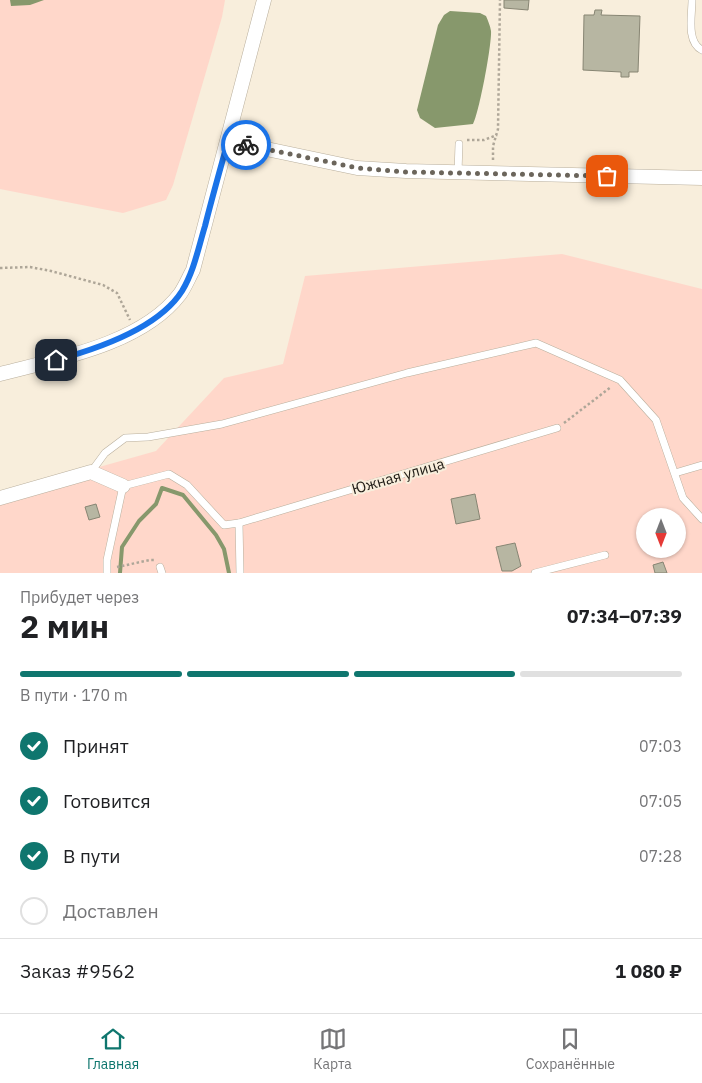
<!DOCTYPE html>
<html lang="ru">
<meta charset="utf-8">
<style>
body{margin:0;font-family:"IBM Plex Sans",sans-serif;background:#f6f6f6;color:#202124;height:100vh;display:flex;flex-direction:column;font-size:19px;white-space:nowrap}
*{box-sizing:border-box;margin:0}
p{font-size:16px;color:#757577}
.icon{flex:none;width:28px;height:28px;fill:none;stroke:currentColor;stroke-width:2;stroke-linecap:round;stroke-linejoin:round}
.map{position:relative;height:573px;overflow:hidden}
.details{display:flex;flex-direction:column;background:#fff;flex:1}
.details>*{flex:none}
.needle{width:32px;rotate:180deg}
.fabs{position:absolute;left:636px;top:508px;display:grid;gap:10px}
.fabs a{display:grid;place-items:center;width:50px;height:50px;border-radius:50%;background:#fff;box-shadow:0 1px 4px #0004;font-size:25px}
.pin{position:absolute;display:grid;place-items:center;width:42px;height:42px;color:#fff;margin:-21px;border-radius:10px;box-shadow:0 2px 8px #0006}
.courier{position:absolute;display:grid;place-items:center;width:50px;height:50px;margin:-25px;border:4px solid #1a73e8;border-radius:50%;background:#fff;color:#222;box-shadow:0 1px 6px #0007}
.headline em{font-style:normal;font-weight:700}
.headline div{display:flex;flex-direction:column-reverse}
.headline{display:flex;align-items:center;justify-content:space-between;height:85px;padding:0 20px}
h1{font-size:32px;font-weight:700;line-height:38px}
.bar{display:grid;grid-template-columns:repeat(4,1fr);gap:8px 5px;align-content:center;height:60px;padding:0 20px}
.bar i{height:6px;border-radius:4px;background:#e0e0e0}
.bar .on{background:#0f766e}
.bar p{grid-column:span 4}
.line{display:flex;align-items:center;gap:12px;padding:0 20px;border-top:1px solid #e0e0e0}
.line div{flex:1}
ol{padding:0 20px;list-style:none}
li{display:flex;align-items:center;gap:15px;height:55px}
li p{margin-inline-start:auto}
li .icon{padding:5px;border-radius:50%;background:#0f766e;color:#fff;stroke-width:4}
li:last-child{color:#757577}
li i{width:28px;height:28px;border:2px solid #e0e0e0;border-radius:50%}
.menu{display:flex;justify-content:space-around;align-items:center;height:70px;border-top:1px solid #e0e0e0;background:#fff;font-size:14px;color:#757577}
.menu a{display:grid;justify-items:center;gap:2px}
.menu .on{color:#0f766e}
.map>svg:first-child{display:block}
.green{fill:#ffd7ca;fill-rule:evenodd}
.water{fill:#87986c}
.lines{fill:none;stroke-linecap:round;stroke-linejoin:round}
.stream{stroke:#87986c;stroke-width:4}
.building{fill:#b7b6a2;stroke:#878573}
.lane-casing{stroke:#b9af9d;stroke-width:8}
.street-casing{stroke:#b9af9d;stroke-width:15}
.path{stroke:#aea698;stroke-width:2.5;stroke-dasharray:2.5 2.5;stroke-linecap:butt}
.lane{stroke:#fff;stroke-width:7}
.street{stroke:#fff;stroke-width:14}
.done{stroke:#6b655b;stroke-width:5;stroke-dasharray:0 9}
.route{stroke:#1a73e8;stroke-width:6}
.labels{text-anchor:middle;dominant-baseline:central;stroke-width:4;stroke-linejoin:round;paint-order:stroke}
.street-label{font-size:15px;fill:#1f1b15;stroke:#f8eedc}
</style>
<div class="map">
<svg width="702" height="573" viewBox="0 0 702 573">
<rect width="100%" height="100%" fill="#f8eedc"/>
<!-- green -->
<g class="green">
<polygon points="0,0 225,0 222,17 173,185 166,200 123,213 0,189"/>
<path d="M562 254 702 289V573H0V495L156 451 224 378 283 364 305 276ZM645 516H678V549H645Z"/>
</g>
<!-- water -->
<g class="water">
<polygon points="10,0 44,0 30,5 11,6"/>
<path d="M450 11 480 13 486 16C488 21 490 25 491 31 492 44 479 114 473 124L435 128 420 118 417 110 438 25 444 15Z"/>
</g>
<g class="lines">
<!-- stream -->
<polyline class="stream" points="120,573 122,547 139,521 156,504 162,488 183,495 216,535 224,549 229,573"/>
</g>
<!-- building -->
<g class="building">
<polygon points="504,0 529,0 528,10 504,8"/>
<polygon points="595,10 602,10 601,15 640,16 638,72 629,72 629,77 621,77 621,72 583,70 584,15 594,15"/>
<polygon points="475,494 480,519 456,524 451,499"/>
<polygon points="96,504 100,517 89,520 85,507"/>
<polygon points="515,543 521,566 512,571 502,571 496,547"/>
<polygon points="663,562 667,573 655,573 653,565"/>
</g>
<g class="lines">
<!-- lane casing -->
<g class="lane-casing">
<g id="lane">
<path d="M692 0C692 15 686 42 702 50"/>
<polyline points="458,172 459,144"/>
<polyline points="91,472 105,453 125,438 148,437 222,424 407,373 536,343 620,380 656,420 683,498 702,519"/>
<polyline points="675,473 702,465"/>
<polyline points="239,523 557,428"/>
<polyline points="160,567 162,573"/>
<polyline points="107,573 107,560 123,486 169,474 187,485 224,525 239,523 240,573"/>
<polyline points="535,573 605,555"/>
</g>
</g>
<!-- street casing -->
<g class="street-casing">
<g id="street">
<polyline points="228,141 357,168 406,171 702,178"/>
<path d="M0 374C58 359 142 344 180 294 185 287 189 277 193 270L264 0"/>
<polyline points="0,498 91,472 123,486"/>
</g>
</g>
<!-- path -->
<g class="path">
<polyline points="467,140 484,140 497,135"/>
<polyline points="493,160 493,146 498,129 500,0"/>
<polyline points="0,268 30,267 51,271 103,285 117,293 130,320"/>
<polyline points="564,423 611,387"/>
<polyline points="117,567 150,560 155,560"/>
</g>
<!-- lane -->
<use href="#lane" class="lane"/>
<!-- street -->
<use href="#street" class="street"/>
</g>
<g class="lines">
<!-- done -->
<polyline class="done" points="246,145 358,168 406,172 607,176"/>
<!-- route -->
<path class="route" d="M56 360C97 349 158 329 182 291 194 271 198 249 205 226 212 198 220 170 228 141L246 145"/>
</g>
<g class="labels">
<!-- street labels -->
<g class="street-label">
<text transform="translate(398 476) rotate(-16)">Южная улица</text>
</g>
</g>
</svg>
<div class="fabs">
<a><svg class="needle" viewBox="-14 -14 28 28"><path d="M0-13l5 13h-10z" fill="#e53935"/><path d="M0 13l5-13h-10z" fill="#757577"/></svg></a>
</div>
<div class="pin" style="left:607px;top:176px;background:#ea580c"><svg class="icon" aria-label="bag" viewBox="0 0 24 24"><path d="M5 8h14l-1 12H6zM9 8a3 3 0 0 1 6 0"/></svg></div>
<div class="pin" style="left:56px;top:360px;background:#1f2937"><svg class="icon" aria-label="home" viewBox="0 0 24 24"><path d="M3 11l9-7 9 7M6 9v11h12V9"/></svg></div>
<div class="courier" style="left:246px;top:145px"><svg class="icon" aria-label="bike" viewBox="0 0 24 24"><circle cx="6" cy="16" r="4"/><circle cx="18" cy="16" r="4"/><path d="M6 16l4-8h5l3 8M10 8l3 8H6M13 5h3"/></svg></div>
</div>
<section class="details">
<div class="headline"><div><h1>2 мин</h1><p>Прибудет через</p></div><em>07:34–07:39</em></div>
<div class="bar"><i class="on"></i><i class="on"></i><i class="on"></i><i></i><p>В пути · 170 m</p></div>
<ol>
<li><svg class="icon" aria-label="check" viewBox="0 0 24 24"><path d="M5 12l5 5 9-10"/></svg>Принят<p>07:03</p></li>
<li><svg class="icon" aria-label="check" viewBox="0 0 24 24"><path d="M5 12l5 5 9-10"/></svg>Готовится<p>07:05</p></li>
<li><svg class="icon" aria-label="check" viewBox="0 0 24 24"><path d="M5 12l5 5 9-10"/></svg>В пути<p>07:28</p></li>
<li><i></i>Доставлен</li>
</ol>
<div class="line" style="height:65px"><div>Заказ #9562</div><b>1 080 ₽</b></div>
</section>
<nav class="menu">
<a class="on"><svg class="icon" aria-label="home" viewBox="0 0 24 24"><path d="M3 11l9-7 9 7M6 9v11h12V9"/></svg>Главная</a>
<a><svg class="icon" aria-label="map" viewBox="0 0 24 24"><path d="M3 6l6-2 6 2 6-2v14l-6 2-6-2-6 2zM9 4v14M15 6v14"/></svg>Карта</a>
<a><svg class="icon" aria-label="saved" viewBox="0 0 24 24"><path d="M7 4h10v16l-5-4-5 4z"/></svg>Сохранённые</a>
</nav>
